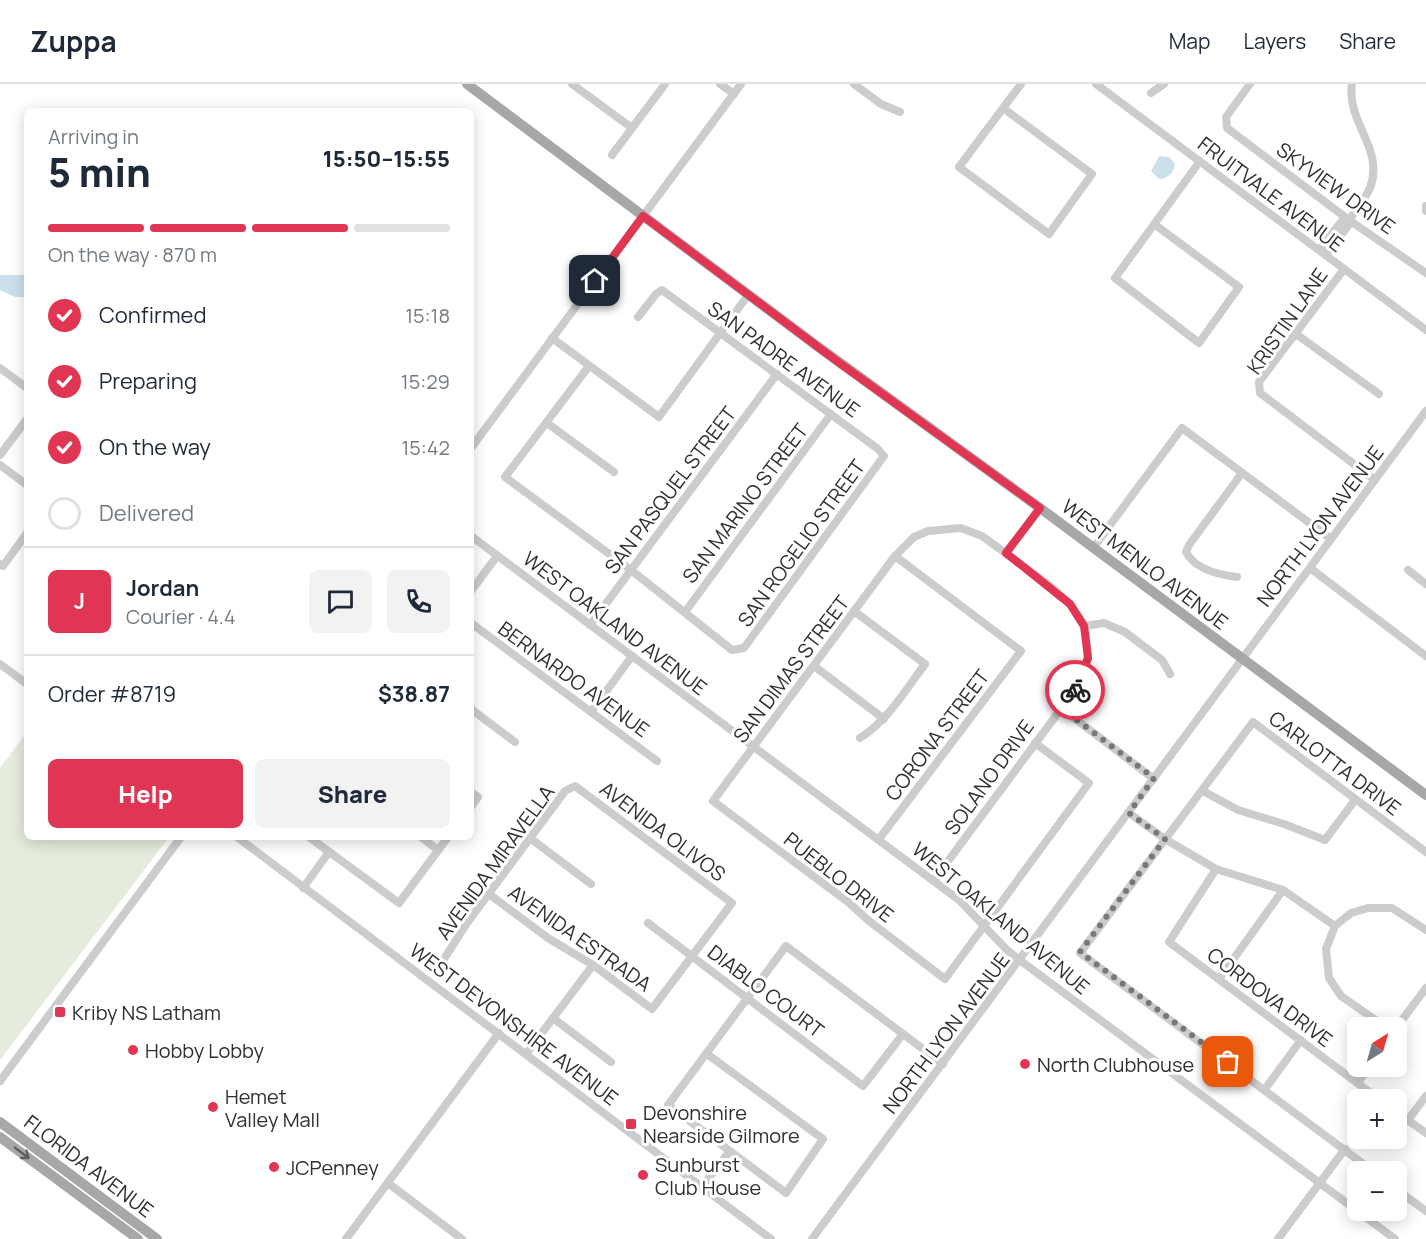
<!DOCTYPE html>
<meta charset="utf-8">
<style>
body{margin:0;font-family:Manrope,sans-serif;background:#f2f2f3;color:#1f2937;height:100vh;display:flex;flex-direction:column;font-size:22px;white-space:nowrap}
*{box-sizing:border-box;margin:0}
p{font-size:20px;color:#747a83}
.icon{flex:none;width:33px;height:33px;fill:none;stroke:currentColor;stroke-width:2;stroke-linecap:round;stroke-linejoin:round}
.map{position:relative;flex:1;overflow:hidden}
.details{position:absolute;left:24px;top:24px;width:450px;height:732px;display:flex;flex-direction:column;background:#fff;border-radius:9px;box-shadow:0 3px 15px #0003}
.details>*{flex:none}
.needle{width:39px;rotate:37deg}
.tools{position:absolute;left:1347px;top:933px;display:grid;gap:12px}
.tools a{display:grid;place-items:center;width:60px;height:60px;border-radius:9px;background:#fff;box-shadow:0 3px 15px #0003;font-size:30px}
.pin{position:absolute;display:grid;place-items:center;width:51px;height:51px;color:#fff;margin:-26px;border-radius:12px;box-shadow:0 3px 9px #0006}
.courier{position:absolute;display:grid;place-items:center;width:60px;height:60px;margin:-30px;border:4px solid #e03653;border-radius:50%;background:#fff;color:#222;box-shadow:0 2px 8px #0007}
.headline em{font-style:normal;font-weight:800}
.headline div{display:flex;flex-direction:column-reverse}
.headline{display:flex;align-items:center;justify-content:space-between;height:102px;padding:0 24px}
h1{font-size:39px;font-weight:800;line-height:45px}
.bar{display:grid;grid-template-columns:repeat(4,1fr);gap:9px 6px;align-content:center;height:72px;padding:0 24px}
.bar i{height:8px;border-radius:4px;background:#e0e1e3}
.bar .on{background:#e03653}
.bar p{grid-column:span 4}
.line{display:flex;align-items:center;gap:15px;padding:0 24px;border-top:2px solid #e0e1e3}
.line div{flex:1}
.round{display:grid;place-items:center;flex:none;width:63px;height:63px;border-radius:9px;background:#f2f2f3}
ol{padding:0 24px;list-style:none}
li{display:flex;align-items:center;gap:18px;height:66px}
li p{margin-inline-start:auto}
li .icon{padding:6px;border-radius:50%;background:#e03653;color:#fff;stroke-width:4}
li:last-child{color:#747a83}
li i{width:33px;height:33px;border:3px solid #e0e1e3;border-radius:50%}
.cta{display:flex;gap:12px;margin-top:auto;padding:12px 24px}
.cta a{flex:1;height:69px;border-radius:9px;background:#e03653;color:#fff;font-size:24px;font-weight:800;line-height:69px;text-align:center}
.cta a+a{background:#f2f2f3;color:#1f2937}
header{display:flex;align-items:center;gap:36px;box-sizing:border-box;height:84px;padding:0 30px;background:#fff;border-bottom:2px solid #e0e1e3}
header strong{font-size:28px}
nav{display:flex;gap:33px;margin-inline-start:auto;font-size:21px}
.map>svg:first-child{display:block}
.green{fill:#e6ecdd}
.water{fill:#cae1eb}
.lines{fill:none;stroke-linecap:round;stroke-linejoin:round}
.minor{stroke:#ccc;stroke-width:8}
.major{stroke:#a7a7a7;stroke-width:10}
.oneway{stroke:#5f5f5f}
.done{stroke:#787878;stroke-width:6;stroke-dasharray:0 10.8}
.route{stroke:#e03653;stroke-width:8}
.poi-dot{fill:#e03653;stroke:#fff;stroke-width:2}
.labels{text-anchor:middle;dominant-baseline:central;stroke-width:6;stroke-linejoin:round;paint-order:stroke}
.street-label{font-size:20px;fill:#2f2f2f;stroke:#fff}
.poi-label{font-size:20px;fill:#2f2f2f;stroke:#fff;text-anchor:start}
</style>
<header>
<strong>Zuppa</strong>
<nav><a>Map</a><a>Layers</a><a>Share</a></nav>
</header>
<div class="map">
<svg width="1426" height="1155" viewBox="0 0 1426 1155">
<rect width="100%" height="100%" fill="#fff"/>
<!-- green -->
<polygon class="green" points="27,648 27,753 169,753 0,976 0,684"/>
<!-- water -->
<g class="water">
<path d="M1159 72 1169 73 1175 80C1174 88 1168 95 1159 95L1151 87Z"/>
<polygon points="0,191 27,191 27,213 15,213 0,206"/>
</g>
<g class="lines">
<!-- minor -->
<g class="minor">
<polyline points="572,0 632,44"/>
<polyline points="720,0 734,10"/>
<polyline points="854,0 881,20 900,28"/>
<polyline points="1096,0 1426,246"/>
<polyline points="1250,0 1226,33 1227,44 1349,136 1426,189"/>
<polyline points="1151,9 1164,0"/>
<polyline points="1003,24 1092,90 1049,150 959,83 1021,0"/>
<polyline points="612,71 665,0"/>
<polyline points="1426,122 1426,127"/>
<polyline points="1154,140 1239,203 1199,259 1115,194 1200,77"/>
<polyline points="1319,166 1342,137 1349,136"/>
<path d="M1325 171 1348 142 1349 136C1356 126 1365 115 1370 104 1385 64 1346 39 1352 0"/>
<polyline points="1344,185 1259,298 1260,309 1375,396"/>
<polyline points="1296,250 1379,310"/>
<polyline points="552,254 659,333 748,211"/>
<polyline points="589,282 505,393 631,486 732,566 744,564 884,372 878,365 662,206 656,210 638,233"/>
<polyline points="0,284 27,304"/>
<polyline points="547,339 614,388"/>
<polyline points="471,364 741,0"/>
<polyline points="0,371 27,335"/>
<polyline points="0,381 27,401"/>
<polyline points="471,452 959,816 1007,866 1021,877 1395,1155"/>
<polyline points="1093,464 1182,344 1331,455"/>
<polyline points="1006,469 1040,424"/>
<polyline points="0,480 3,482 27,449"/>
<polyline points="1310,484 1426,572"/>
<polyline points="1408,486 1426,500"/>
<path d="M1237 493C1220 491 1195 485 1186 468L1189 461 1242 389"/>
<polyline points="471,507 497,472"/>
<path d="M854 527 925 580C905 607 888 636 860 654"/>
<polyline points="685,528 831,330"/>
<polyline points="471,539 657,677"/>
<polyline points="590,541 777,290"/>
<polyline points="1085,542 1104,539 1125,548 1162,576 1170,590"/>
<polyline points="0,580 27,600"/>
<polyline points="814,582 884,635"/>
<polyline points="1061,624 1154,695"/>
<polyline points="471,625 515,658"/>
<polyline points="591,628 632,572"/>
<polyline points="1203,707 1238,726 1284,740 1325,756 1355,716"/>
<polyline points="471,708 478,713 471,723"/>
<polyline points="1129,729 1165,755 1216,785 1283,806 1335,842"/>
<polyline points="237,753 771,1155"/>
<polyline points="309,753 399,819 448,753"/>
<polyline points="421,753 438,766"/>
<polyline points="530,754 591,800"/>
<polyline points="879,755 1021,567 895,472"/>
<polyline points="1216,785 1169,858 1380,1016"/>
<polyline points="934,796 1078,602 1088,574 1085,542 1070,520 1049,501 982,452 961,444 928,447 914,453 895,472 713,717 848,818 869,837 945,895 1089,699 1035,659"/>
<polyline points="303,804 329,768"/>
<polyline points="648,839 863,1002 903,950"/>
<polyline points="444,875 467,839 565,707 575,702 732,819 652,925 593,881 548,854 489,810"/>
<polyline points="1219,895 1283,806"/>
<polyline points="553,934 611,978"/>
<polyline points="1387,944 1341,912 1329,894 1326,865 1335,842 1351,829 1368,824 1392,824 1426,846"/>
<polyline points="1396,944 1426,904"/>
<polyline points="526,970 593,881"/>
<polyline points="707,970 823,1055 786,1109 668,1021 786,862 943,980"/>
<polyline points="0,997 181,753"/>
<polyline points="1358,999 1369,982"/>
<polyline points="1265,1005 1301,956"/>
<polyline points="1396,1028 1426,1049"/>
<polyline points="1408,1036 1426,1012"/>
<polyline points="1374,1088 1080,869 1253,638 1426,768"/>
<polyline points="388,1099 462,1155"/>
<polyline points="701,1104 729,1068"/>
<polyline points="1396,1105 1426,1127"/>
<polyline points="346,1155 499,949"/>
<polyline points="812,1155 1426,327"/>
<polyline points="1278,1155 1345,1065"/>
</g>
<!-- major -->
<g class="major">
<polyline points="467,0 817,262 1040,424 1426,711"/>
<polyline points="0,1038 157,1155"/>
<polyline points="0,1053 138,1155"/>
</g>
</g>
<!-- one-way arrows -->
<defs><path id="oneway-shaft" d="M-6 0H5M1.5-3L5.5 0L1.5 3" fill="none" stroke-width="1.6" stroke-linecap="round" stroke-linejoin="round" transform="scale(1.5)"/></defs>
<use class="oneway" href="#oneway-shaft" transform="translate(22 1069) rotate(37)"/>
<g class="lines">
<!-- done -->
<polyline class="done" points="1075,606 1061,624 1154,694 1129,729 1165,755 1080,868 1228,978"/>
<!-- route -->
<polyline class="route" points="595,197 643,132 834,275 1040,424 1006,469 1070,520 1084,542 1088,574 1075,606"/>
</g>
<!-- markers -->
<g class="poi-dot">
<rect x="54" y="922" width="12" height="12" rx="3"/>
<circle cx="133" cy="966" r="6"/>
<circle cx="1025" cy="980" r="6"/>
<circle cx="213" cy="1023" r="6"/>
<rect x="625" y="1034" width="12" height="12" rx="3"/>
<circle cx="274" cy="1083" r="6"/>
<circle cx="643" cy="1091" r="6"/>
</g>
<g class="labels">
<!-- street labels -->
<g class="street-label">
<text transform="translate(1336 104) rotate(36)">SKYVIEW DRIVE</text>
<text transform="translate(1271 110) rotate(37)">FRUITVALE AVENUE</text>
<text transform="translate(1287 237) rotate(-55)">KRISTIN LANE</text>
<text transform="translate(784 275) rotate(36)">SAN PADRE AVENUE</text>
<text transform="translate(670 406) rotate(-53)">SAN PASQUEL STREET</text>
<text transform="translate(745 419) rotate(-53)">SAN MARINO STREET</text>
<text transform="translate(1320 442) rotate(-53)">NORTH LYON AVENUE</text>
<text transform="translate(801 459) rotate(-54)">SAN ROGELIO STREET</text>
<text transform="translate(1145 480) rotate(37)">WEST MENLO AVENUE</text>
<text transform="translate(615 539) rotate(37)">WEST OAKLAND AVENUE</text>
<text transform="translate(791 585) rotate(-53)">SAN DIMAS STREET</text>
<text transform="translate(574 595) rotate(36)">BERNARDO AVENUE</text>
<text transform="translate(937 651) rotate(-53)">CORONA STREET</text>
<text transform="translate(1335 679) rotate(37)">CARLOTTA DRIVE</text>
<text transform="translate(989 693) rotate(-54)">SOLANO DRIVE</text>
<text transform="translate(663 747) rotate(37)">AVENIDA OLIVOS</text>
<text transform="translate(495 778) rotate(-54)">AVENIDA MIRAVELLA</text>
<text transform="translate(839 793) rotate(38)">PUEBLO DRIVE</text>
<text transform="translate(1001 834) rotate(40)">WEST OAKLAND AVENUE</text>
<text transform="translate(580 854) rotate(35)">AVENIDA ESTRADA</text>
<text transform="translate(766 907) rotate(37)">DIABLO COURT</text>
<text transform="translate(1270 913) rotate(37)">CORDOVA DRIVE</text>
<text transform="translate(514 940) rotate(37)">WEST DEVONSHIRE AVENUE</text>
<text transform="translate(946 949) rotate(-53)">NORTH LYON AVENUE</text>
<text transform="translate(89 1082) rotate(37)">FLORIDA AVENUE</text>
</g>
<!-- poi labels -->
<g class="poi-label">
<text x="72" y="928">Kriby NS Latham</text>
<text x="145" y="966">Hobby Lobby</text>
<text x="1037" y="980">North Clubhouse</text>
<text x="225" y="1012">Hemet<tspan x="225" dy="23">Valley Mall</tspan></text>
<text x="643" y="1028">Devonshire<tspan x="643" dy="23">Nearside Gilmore</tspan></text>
<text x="655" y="1080">Sunburst<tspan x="655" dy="23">Club House</tspan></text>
<text x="286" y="1083">JCPenney</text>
</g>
</g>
</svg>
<div class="tools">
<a><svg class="needle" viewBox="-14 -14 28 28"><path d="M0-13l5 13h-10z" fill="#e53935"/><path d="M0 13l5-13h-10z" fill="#747a83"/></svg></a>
<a>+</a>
<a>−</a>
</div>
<div class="pin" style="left:1228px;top:978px;background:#ea580c"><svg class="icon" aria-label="bag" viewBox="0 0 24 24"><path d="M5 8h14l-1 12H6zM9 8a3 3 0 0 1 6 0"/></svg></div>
<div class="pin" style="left:595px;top:197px;background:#1f2937"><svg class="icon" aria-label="home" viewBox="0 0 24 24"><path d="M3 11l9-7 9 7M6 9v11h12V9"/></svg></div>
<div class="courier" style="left:1075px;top:606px"><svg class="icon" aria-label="bike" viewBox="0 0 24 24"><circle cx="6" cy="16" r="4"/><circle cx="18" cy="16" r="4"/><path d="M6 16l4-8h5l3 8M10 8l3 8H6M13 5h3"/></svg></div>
<section class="details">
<div class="headline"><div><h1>5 min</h1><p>Arriving in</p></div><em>15:50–15:55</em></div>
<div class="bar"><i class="on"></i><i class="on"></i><i class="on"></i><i></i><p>On the way · 870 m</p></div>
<ol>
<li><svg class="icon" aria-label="check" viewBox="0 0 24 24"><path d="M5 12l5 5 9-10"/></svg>Confirmed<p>15:18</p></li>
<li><svg class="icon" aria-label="check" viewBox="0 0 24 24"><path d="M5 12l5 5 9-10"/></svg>Preparing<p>15:29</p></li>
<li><svg class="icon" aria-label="check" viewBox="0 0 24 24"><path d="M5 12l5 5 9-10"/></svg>On the way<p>15:42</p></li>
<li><i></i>Delivered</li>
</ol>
<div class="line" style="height:108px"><b class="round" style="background:#e03653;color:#fff">J</b><div><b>Jordan</b><p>Courier · 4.4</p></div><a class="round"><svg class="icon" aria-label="chat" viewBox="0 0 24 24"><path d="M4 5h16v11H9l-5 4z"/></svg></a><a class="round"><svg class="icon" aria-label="phone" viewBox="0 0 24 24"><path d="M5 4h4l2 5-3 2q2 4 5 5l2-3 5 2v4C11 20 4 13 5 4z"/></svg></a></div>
<div class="line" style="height:78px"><div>Order #8719</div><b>$38.87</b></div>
<div class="cta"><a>Help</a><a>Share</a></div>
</section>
</div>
